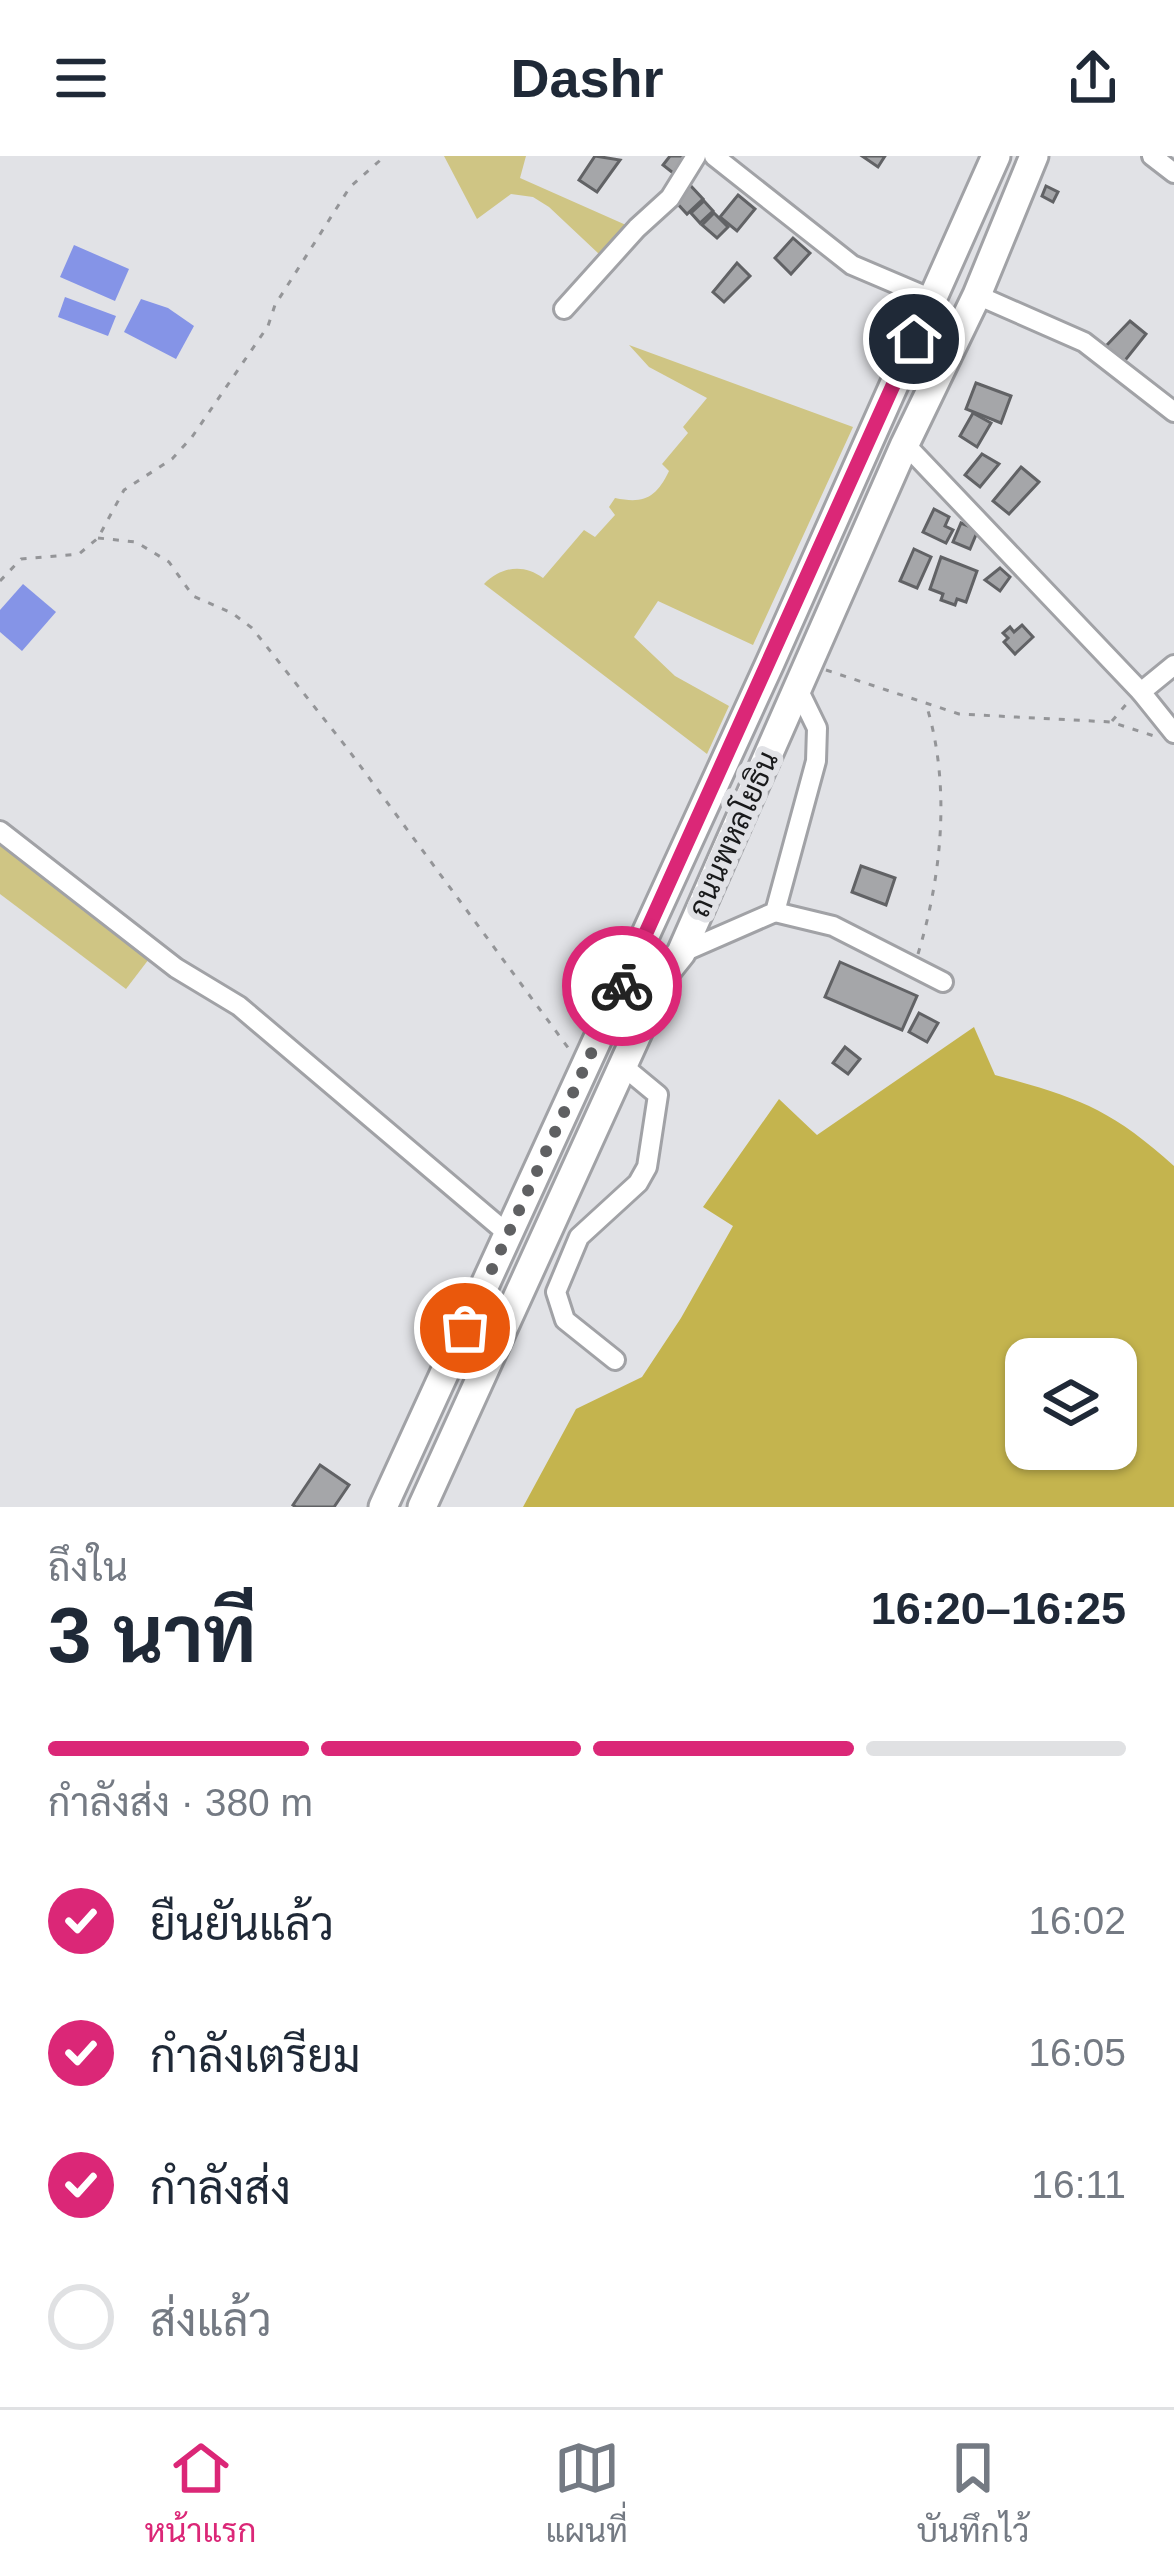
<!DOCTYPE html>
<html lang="th">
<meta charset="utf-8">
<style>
body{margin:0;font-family:Arial,Sarabun,sans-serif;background:#f2f2f3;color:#1f2937;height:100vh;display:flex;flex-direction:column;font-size:45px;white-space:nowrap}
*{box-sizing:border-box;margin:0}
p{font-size:39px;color:#747a83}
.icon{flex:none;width:66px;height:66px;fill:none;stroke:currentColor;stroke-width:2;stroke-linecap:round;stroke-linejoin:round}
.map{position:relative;height:1351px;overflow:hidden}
.panel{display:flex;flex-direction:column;background:#fff;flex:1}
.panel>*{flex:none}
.tools{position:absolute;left:1005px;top:1182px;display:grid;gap:24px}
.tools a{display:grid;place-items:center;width:132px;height:132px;border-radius:24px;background:#fff;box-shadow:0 3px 9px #0004;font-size:60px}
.pin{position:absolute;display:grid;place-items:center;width:102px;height:102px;color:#fff;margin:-51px;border:6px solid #fff;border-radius:50%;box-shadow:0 3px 12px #0007}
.courier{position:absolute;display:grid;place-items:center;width:120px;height:120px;margin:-60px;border:9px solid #db2777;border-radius:50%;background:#fff;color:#222;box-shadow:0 3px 15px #0007}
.headline em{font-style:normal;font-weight:700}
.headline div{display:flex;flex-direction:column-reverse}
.headline{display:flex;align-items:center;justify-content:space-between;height:204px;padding:0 48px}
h1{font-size:78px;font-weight:700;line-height:90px}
.bar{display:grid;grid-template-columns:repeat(4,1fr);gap:18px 12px;align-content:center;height:144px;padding:0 48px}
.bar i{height:15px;border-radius:9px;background:#e0e1e3}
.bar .active{background:#db2777}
.bar p{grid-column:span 4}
ol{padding:0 48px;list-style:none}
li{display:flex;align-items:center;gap:36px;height:132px}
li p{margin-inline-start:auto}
li .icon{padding:12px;border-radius:50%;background:#db2777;color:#fff;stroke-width:4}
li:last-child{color:#747a83}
li i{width:66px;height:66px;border:6px solid #e0e1e3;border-radius:50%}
header{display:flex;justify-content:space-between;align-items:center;height:156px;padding:0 48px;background:#fff;font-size:54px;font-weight:700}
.menu{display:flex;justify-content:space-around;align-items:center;height:168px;border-top:3px solid #e0e1e3;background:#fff;font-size:33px;color:#747a83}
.menu a{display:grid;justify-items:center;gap:6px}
.menu .active{color:#db2777}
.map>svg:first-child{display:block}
.green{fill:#cfc584}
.forest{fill:#c4b44e;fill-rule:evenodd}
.water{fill:#8594e7}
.building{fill:#a5a6a9;stroke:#616265;stroke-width:3}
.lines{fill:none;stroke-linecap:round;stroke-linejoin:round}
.minor-casing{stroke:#a1a2a6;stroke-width:24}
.highway-casing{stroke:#a1a2a6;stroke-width:33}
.path{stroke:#949598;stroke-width:3;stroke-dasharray:6 9;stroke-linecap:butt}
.minor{stroke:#fff;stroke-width:18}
.highway{stroke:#fff;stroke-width:27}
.done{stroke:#5f6062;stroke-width:12;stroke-dasharray:0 21.6}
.route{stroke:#db2777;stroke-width:15}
.labels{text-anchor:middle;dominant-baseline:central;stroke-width:12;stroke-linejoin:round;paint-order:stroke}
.street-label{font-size:30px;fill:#191a1b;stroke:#e1e2e6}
</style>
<header><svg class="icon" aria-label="menu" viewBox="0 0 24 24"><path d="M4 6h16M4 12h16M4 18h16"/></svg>Dashr<svg class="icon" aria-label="share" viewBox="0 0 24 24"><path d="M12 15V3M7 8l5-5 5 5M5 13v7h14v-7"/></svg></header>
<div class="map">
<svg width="1174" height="1351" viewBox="0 0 1174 1351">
<rect width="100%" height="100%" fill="#e1e2e6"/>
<!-- green -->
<g class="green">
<polygon points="444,0 526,0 520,22 626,69 599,98 549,51 533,41 511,38 477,63"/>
<path d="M629 189 853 271 753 489 658 445 634 481 675 520 729 550 707 598 484 428C501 411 523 407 543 422L584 374 595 381 615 359 609 351 615 342C644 348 656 342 669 315L662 308 688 277 683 271 707 242 649 211Z"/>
<polygon points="0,680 152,799 126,833 0,738"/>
</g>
<!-- forest -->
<path class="forest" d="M974 871 995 919C1076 941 1110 952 1174 1010V1351H523L576 1253 642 1221 681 1162 733 1070 703 1051 779 943 817 979ZM1026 1203H1116V1293H1026Z"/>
<!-- water -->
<g class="water">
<polygon points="74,89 129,113 115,145 60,121"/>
<polygon points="65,141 116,160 108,180 58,161"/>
<polygon points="141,143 168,152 194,170 176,203 124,176"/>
<polygon points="23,428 56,456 22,495 0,476 0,454"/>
</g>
<!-- building -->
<g class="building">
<polygon points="595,0 620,4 597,36 579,24"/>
<polygon points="670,0 690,0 677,20 663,9"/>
<polygon points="862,0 885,0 878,11"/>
<polygon points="690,29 703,43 687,58 674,44"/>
<polygon points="1046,30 1058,36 1053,46 1042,40"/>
<polygon points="738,39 755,53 737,75 720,61"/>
<polygon points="704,45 713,55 700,67 691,57"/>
<polygon points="714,57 728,71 717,82 702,69"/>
<polygon points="793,82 810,97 791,118 775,102"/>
<polygon points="737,107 750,120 724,146 713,136"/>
<polygon points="1130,165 1146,178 1123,207 1104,192"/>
<polygon points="976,227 1011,240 1001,267 966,253"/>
<polygon points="973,257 991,267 977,291 960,280"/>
<polygon points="982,298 999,308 980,331 965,319"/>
<polygon points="1021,311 1039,326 1009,358 993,345"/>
<polygon points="934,353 949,361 945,370 953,374 946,387 923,376"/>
<polygon points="961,367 978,374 970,393 953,386"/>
<polygon points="914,393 931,401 917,432 900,425"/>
<polygon points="941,401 977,415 966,446 957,443 955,449 941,444 943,438 930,433"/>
<polygon points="1000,412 1010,421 1000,435 985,424"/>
<polygon points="1022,469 1033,481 1015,498 1004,486 1008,482 1003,477 1010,471 1014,476"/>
<polygon points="861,710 895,722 886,749 852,736"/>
<polygon points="840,806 917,840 902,874 825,841"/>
<polygon points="919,857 938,867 927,886 909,876"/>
<polygon points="845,891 860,903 848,918 833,907"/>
<polygon points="320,1309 349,1329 334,1351 296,1351 293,1349"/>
</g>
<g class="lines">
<!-- minor casing -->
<g class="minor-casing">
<g id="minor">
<polyline points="714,0 852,109 932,143"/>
<polyline points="1152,0 1174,17"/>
<polyline points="977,139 1084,186 1174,256"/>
<polyline points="564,153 637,72 670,42 696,0"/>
<polyline points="905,288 1141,536 1174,577"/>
<polyline points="1141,536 1174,509"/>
<polyline points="0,675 176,812 239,850 508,1078"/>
<polyline points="775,756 833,770 943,826"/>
<polyline points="681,797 775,756 816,605 817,572 797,531"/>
<polyline points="615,1204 565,1164 556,1136 579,1081 638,1027 647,1011 658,939 623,910"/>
</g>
</g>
<!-- highway casing -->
<g class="highway-casing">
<g id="highway">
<polyline points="383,1351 770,507 996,0"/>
<polyline points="422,1351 665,817 681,797 905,288 977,139 1034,0"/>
</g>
</g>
<!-- path -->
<g class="path">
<polyline points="98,382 136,386 169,406 193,440 232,457 252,472 347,592 572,897"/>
<polyline points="0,425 21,403 79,398 98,382 124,334 172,303 192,281 268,170 275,149 350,31 385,0"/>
<polyline points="826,514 959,558 1111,566 1154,580"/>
<polyline points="1112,565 1129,545"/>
<path d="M918 798C942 719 951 628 926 548"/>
</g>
<!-- minor -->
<use href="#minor" class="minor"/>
<!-- highway -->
<use href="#highway" class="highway"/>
</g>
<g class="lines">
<!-- done -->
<polyline class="done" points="465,1172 622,830"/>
<!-- route -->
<polyline class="route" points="622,830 914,183"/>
</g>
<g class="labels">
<!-- street labels -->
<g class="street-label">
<text transform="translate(733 678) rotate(-66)">ถนนพหลโยธิน</text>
</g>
</g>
</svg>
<div class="tools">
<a><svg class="icon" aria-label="layers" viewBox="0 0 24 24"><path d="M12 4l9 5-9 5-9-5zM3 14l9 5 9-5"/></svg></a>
</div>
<div class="pin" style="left:465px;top:1172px;background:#ea580c"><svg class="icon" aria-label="bag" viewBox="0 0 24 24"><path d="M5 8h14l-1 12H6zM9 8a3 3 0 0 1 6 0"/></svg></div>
<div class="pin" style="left:914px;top:183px;background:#1f2937"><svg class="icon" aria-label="home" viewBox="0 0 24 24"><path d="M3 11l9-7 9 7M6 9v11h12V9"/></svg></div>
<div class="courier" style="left:622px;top:830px"><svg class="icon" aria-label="bike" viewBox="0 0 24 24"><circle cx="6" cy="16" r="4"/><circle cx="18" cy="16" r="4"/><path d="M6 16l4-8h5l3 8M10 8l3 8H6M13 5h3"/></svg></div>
</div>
<section class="panel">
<div class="headline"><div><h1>3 นาที</h1><p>ถึงใน</p></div><em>16:20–16:25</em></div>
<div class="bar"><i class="active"></i><i class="active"></i><i class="active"></i><i></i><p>กำลังส่ง · 380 m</p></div>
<ol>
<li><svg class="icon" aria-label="check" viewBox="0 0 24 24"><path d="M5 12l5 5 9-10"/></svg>ยืนยันแล้ว<p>16:02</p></li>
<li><svg class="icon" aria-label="check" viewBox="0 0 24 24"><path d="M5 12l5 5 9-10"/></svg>กำลังเตรียม<p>16:05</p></li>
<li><svg class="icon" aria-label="check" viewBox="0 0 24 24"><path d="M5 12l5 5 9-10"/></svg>กำลังส่ง<p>16:11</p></li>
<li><i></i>ส่งแล้ว</li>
</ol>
</section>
<nav class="menu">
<a class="active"><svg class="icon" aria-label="home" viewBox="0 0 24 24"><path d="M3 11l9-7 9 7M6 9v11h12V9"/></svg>หน้าแรก</a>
<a><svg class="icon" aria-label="map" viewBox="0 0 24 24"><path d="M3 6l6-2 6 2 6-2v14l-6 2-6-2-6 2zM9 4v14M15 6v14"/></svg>แผนที่</a>
<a><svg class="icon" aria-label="saved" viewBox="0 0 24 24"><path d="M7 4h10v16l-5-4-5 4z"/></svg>บันทึกไว้</a>
</nav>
